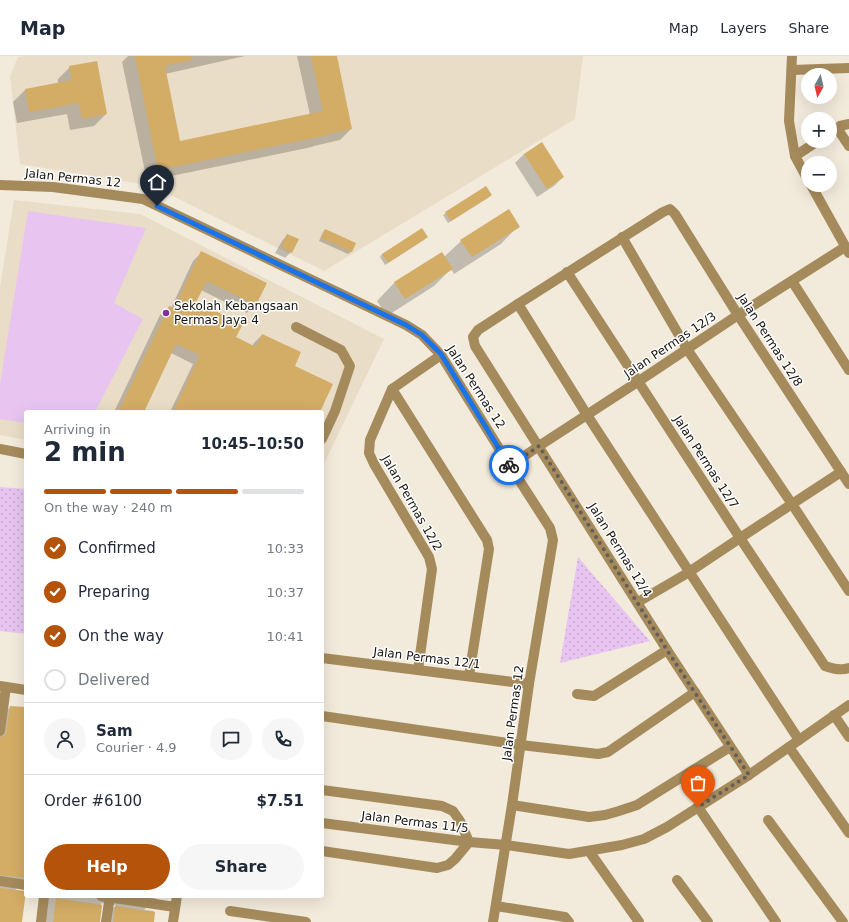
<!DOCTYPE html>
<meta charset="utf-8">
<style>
body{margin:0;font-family:"DejaVu Sans",sans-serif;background:#f6f6f7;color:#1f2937;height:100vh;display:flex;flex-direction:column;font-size:15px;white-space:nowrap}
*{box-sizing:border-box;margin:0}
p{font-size:13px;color:#747a83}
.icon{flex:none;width:22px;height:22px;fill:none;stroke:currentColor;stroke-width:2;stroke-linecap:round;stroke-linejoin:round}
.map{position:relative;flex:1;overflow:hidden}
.drawer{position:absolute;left:24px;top:354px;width:300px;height:488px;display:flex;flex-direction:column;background:#fff;border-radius:4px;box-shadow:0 4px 16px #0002}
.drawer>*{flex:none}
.needle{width:26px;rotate:188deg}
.controls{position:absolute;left:801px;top:12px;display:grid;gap:8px}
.controls a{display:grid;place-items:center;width:36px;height:36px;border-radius:50%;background:#fff;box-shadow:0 4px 16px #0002;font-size:20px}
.pin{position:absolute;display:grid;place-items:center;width:34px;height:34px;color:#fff;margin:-41px -17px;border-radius:50% 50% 50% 0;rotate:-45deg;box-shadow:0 0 4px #0007}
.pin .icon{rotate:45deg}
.courier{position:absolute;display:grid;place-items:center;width:40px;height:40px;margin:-20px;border:3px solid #1a73e8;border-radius:50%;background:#fff;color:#222;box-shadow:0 1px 5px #0007}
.headline em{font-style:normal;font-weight:700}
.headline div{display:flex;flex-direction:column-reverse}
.headline{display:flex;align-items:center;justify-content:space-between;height:68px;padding:0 20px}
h1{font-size:26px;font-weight:700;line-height:30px}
.bar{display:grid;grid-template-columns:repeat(4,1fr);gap:6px 4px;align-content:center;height:48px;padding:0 20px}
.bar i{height:5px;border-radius:3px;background:#e0e1e3}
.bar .selected{background:#b45309}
.bar p{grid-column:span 4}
.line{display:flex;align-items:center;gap:10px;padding:0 20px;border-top:1px solid #e0e1e3}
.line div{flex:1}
.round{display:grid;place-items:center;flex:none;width:42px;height:42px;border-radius:21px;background:#f6f6f7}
ol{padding:0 20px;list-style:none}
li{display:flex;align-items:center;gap:12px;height:44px}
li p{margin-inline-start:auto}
li .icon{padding:4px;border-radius:50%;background:#b45309;color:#fff;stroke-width:4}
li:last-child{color:#747a83}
li i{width:22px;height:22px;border:2px solid #e0e1e3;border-radius:50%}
.primary-button{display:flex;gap:8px;margin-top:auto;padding:8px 20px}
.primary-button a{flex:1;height:46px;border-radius:24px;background:#b45309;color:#fff;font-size:16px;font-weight:700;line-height:46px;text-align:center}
.primary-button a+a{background:#f6f6f7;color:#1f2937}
header{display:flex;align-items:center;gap:24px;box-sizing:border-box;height:56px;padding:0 20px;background:#fff;border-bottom:1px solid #e0e1e3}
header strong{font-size:19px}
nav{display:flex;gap:22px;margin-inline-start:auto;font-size:14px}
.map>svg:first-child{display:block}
.built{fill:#e9ddc7}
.grass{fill:#e8c5f1}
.park{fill:url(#park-dots)}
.shadow{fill:#0003}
.building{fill:#d3ac65}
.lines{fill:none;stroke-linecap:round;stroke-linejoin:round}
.minor{stroke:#a58a5b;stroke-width:10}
.done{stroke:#635e56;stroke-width:4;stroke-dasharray:0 7.2}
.route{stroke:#1a73e8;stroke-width:5}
.poi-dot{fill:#862e9a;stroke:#fff;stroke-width:1.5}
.labels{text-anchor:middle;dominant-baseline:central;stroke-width:3;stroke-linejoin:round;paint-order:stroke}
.street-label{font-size:12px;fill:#16130e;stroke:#fff}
.poi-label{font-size:12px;fill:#16130e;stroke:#fff;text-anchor:start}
</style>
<header>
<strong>Map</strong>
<nav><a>Map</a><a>Layers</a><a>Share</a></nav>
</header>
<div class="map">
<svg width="849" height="866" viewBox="0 0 849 866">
<defs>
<pattern id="park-dots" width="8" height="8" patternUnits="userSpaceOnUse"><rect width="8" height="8" fill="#e8c5f1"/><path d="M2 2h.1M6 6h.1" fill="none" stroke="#c6a8cd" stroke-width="1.8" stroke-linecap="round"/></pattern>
</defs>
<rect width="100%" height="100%" fill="#f2eadb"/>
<!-- built -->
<g class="built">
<polygon points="23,0 583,0 575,63 324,215 153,130 20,108 10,20 18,1"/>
<polygon points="14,144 140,158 384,283 322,412 322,356 26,356 26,384 0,379 0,231"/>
</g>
<!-- grass -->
<polygon class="grass" points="28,155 146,172 114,247 143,263 95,356 26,356 26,367 0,363 0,328"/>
<!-- park -->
<g class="park">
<polygon points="0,431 26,433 26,578 0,575"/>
<polygon points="578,501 650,585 560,607"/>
</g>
<!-- shadow -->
<g class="shadow">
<polygon points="128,0 245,0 165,18 179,87 310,59 297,0 336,0 351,73 340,84 314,90 312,91 147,125 122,6"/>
<polygon points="70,11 106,58 94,70 70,74 67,58 17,67 13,46 25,34 58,27 58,23"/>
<polygon points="541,88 563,121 554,130 537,141 515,107 524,98"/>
<polygon points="491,139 488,142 448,167 443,159 446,157"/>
<polygon points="518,170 501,188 454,218 451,213 434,230 387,260 377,245 394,227 441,197 444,201 461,185"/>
<polygon points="325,174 355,188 351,196 348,198 319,185 323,176"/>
<polygon points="287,179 291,196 285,202 275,197 282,185"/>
<polygon points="427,181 424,184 385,209 380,201 382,198"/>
<polygon points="201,197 255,248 247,257 201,234 195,247 235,282 252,290 254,287 262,279 293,311 319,356 170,356 193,308 171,297 144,353 150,356 114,356 160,259 169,251 171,252 193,205"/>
<polygon points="10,651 26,652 26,823 14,835 21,866 0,866 0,661"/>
<polygon points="47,840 158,840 144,854 154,855 153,866 103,866 104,862 116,849 101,847 99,866 43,866"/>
</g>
<!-- building -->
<g class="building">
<polygon points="135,0 191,0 192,4 165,10 180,85 323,55 311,0 337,0 352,73 324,79 324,80 158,114"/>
<polygon points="97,5 107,58 82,63 79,47 29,56 25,33 72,24 69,10"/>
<polygon points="542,86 564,121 547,133 524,98"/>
<polygon points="486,130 492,139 451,165 445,156"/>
<polygon points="509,153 520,171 472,201 460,184"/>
<polygon points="422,172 428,181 388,207 382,198"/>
<polygon points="325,173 356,187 352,196 321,182"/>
<polygon points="287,178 299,183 292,197 281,191"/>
<polygon points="201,195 267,227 256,249 207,225 196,246 243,268 236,281 256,291 262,278 301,296 295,310 333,328 320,356 173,356 200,299 176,288 144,356 118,356 169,250 174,252"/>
<polygon points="442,196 453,213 405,243 394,226"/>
<polygon points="10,650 26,651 26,822 0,819 0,681 5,679 6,676"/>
<polygon points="0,832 26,835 22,866 0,866"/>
<polygon points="56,842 102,849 100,866 53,866"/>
<polygon points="115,850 155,856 154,866 113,866"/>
</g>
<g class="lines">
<!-- minor -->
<g class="minor">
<polyline points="792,0 789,65 795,100 808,124"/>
<polyline points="792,14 849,12"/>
<polyline points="837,72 849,90"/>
<polyline points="830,77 840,70 849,68"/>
<polyline points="795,100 818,85"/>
<polyline points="0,129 53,131 143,143 406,269 422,279 441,299 510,410 550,472 553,484 529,628 512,749 493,866"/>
<polyline points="811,129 849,197"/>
<polyline points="622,181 687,293 792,448 849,535"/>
<path d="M567 216 740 482 825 610C833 613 841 615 849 612"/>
<polyline points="792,225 849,314"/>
<polyline points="518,248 587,359 799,684"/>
<polyline points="296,271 341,294 350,310 335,355 322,383"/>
<polyline points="392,333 487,484 489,493 469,620"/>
<polyline points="0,393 26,398"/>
<polyline points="510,410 539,390 639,325 738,259 845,191"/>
<polyline points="638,546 686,518 740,482 841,416"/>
<polyline points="322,602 529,628"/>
<polyline points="418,614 432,513 429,501 374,408 369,397 370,384 392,333 441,299"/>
<polyline points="0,630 26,634"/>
<polyline points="577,638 594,640 667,594"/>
<polyline points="834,659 849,681"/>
<polyline points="322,660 521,689 598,698 608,696 695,636"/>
<polyline points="0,675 6,631"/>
<polyline points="789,691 849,777"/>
<polyline points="749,719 667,594 475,290 473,281 478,274 518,248 663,156 670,153 675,158 738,259 849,428"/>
<polyline points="322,734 442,750 453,755 460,765 469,786"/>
<polyline points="512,749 589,761 605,759 619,755 637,749 730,691"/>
<polyline points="698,751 776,866"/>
<polyline points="768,764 843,866"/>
<polyline points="322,767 469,786 506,789 569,798 622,789 644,783 667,771 749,719 849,649"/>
<polyline points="322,795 437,812 448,809 455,803 469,786"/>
<polyline points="589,795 639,866"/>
<polyline points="677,824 708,866"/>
<polyline points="0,825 26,829"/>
<polyline points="101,840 175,851"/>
<polyline points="496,850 565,861 569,866"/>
<polyline points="230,855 306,866"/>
<polyline points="41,866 44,840"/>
<polyline points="106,866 110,840"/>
<polyline points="173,866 177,840"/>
</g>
</g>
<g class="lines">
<!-- done -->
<polyline class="done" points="509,409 510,410 539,390 667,594 749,719 698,751"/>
<!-- route -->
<polyline class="route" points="157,150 406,269 422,279 441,298 509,409"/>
</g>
<!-- markers -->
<circle class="poi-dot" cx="166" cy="257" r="4"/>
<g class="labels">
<!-- street labels -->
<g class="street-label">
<text transform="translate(73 122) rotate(6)">Jalan Permas 12</text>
<text transform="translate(770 284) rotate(57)">Jalan Permas 12/8</text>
<text transform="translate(670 289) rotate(-34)">Jalan Permas 12/3</text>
<text transform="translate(476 331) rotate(57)">Jalan Permas 12</text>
<text transform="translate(706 406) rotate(57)">Jalan Permas 12/7</text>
<text transform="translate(412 447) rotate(60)">Jalan Permas 12/2</text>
<text transform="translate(620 494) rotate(58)">Jalan Permas 12/4</text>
<text transform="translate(427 602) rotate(7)">Jalan Permas 12/1</text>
<text transform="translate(513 657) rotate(-82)">Jalan Permas 12</text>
<text transform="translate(415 766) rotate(7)">Jalan Permas 11/5</text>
</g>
<!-- poi labels -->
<g class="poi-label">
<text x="174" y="250">Sekolah Kebangsaan<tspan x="174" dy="14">Permas Jaya 4</tspan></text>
</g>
</g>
</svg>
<div class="controls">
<a><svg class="needle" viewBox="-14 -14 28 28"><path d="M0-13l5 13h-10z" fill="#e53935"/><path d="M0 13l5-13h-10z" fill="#747a83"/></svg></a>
<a>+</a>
<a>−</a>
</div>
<div class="pin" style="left:698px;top:751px;background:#ea580c"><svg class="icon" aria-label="bag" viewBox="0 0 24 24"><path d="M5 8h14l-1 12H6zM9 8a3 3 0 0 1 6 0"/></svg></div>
<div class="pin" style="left:157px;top:150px;background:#1f2937"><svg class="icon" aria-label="home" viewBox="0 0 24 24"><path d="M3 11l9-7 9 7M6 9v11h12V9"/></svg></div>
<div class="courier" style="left:509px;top:409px"><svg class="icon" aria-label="bike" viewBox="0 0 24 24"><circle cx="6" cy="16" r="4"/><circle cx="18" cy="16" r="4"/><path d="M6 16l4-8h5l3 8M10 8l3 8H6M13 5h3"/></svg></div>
<section class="drawer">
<div class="headline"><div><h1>2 min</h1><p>Arriving in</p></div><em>10:45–10:50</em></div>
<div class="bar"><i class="selected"></i><i class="selected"></i><i class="selected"></i><i></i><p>On the way · 240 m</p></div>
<ol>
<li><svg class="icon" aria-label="check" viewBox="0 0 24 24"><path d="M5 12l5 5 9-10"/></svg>Confirmed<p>10:33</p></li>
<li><svg class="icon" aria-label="check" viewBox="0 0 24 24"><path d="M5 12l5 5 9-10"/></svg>Preparing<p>10:37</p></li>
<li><svg class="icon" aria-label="check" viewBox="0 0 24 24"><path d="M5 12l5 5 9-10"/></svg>On the way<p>10:41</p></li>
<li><i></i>Delivered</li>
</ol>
<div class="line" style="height:72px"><a class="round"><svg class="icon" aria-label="person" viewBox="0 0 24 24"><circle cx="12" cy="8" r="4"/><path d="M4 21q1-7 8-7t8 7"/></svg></a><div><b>Sam</b><p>Courier · 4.9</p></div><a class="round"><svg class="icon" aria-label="chat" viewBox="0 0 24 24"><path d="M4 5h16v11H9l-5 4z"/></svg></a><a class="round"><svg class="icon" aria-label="phone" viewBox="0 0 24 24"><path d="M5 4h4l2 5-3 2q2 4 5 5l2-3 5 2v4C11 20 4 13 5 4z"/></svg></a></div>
<div class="line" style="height:52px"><div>Order #6100</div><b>$7.51</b></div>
<div class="primary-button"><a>Help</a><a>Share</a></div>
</section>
</div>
